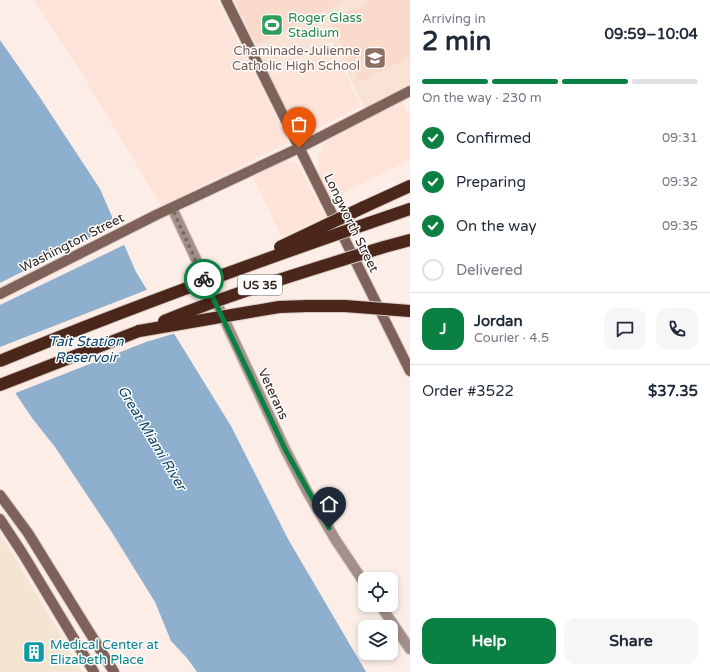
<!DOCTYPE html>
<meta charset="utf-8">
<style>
body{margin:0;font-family:"Varela Round",sans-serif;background:#f6f6f7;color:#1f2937;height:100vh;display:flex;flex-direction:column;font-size:15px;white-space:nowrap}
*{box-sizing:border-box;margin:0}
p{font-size:13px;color:#747a83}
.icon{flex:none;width:22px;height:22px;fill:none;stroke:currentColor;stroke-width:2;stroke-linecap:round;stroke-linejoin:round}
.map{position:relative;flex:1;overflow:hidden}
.panel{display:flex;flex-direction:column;background:#fff;width:300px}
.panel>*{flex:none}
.fabs{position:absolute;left:358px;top:572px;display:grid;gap:8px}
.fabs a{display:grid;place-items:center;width:40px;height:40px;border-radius:8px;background:#fff;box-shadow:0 2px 6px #0003;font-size:20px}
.pin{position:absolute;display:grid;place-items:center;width:34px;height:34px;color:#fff;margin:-41px -17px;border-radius:50% 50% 50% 0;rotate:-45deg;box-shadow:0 0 4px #0007}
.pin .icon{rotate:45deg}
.courier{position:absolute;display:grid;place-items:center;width:40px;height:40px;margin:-20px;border:3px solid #0b8043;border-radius:50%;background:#fff;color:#222;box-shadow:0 1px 5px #0007}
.head em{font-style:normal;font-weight:800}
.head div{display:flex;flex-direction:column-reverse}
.head{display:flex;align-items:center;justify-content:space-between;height:68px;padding:0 12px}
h1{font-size:26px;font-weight:800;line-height:30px}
.bar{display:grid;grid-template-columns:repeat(4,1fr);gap:6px 4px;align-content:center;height:48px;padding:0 12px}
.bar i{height:5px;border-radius:3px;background:#e0e1e3}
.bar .current{background:#0b8043}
.bar p{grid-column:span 4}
.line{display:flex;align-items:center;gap:10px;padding:0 12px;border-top:1px solid #e0e1e3}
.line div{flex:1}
.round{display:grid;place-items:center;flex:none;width:42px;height:42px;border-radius:12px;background:#f6f6f7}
ol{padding:0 12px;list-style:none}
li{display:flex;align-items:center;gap:12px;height:44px}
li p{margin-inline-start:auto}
li .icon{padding:4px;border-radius:50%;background:#0b8043;color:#fff;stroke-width:4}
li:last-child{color:#747a83}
li i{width:22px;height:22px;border:2px solid #e0e1e3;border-radius:50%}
.cta{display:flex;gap:8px;margin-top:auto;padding:8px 12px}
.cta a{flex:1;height:46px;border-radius:12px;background:#0b8043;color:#fff;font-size:16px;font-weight:800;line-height:46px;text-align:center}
.cta a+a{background:#f6f6f7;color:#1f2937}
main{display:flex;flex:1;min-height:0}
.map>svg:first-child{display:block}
.commercial{fill:#f4e5d2}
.built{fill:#fee4d8}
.education{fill:#f9e3d6}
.green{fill:#fadaca}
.water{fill:#8eafce}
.pier{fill:#fceee7}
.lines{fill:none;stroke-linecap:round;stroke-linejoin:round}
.street-casing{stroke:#d7cac3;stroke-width:12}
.secondary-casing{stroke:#d7cac3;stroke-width:12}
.highway-casing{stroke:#d7cac3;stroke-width:14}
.street{stroke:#a4908a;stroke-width:10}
.secondary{stroke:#7e6259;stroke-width:10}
.highway{stroke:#4b261b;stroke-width:12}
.highway-bridge-casing{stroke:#d7cac3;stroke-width:14;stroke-linecap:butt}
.highway-bridge{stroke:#4b261b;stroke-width:12}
.done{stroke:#786b64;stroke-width:4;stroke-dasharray:0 7.2}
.route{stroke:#0b8043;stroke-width:5}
.labels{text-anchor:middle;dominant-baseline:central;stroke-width:3;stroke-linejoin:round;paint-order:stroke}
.shield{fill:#fff;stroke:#6f6662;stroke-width:1}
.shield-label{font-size:12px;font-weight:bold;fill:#31251e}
.leisure-label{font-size:13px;fill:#27864d;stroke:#fff;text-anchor:start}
.education-label{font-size:13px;fill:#785e54;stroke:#fff;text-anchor:end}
.street-label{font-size:13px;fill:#31251e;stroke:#fff}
.culture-label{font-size:13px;fill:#0d838f;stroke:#fff;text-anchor:start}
.water-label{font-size:14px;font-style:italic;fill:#0e436c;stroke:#fff}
</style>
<main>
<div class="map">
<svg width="410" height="672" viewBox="0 0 410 672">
<rect width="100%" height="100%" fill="#fceee7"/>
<!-- commercial -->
<polygon class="commercial" points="0,535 18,562 82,672 0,672"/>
<!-- built -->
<g class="built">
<polygon points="34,0 217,0 289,142 161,206 82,74"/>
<polygon points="331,45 361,106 318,128 308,130 300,129 293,124 270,76"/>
<polygon points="402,102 410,117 410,160 330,200 320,178 318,166 319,155 324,144 335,135"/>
<polygon points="285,161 293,162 299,166 326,217 282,237 252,176"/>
</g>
<!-- education -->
<polygon class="education" points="226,0 410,0 410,91 367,113 332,42 264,77"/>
<!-- green -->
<g class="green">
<polygon points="235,0 347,0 257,45"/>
<polygon points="372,0 410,0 410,57 360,82 330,21"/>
</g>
<!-- water -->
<polygon class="water" points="0,40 39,96 100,189 136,272 231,426 288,539 366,672 197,672 187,658 171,641 155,602 111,531 55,447 32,418 0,370"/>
<!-- pier -->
<g class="pier">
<polygon points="117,224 126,244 0,305 0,283"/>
<polygon points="149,289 176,333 146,342 13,394 0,373 0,347"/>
</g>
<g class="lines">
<!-- street casing -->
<g class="street-casing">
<g id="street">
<polyline points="172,208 286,451 308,493 335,539 365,584"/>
<polyline points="380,605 410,649"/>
</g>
</g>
<!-- secondary casing -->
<g class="secondary-casing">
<g id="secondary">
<polyline points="226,0 410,371"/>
<polyline points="0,294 156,215 299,148 410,91"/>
<polyline points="0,495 28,533 114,672"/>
<polyline points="0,519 23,554 94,672"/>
</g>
</g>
<!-- highway casing -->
<g class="highway-casing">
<g id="highway">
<polyline points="364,207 410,186"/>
<polyline points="369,223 410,209"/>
<polyline points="384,247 410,240"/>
<polyline points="0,385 139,331"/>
</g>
</g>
<!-- street -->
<use href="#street" class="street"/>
<!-- secondary -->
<use href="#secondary" class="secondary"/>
<!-- highway -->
<use href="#highway" class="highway"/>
<!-- highway-bridge casing -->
<g class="highway-bridge-casing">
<g id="highway-bridge">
<polyline points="280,247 364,207"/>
<path d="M164 321C236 292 310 270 384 247"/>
<polyline points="139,331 279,307 307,306 345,306 410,311"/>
<path d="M0 361C121 311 245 266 369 223"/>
</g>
</g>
<!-- highway-bridge -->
<use href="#highway-bridge" class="highway-bridge"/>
</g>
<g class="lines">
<!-- done -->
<polyline class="done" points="204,279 172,208 299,148"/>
<!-- route -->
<polyline class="route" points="204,279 286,451 329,528"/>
</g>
<!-- icons -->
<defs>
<g id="stadium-square" transform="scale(1.15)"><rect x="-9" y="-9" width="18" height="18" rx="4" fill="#2e9e5b" stroke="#fff"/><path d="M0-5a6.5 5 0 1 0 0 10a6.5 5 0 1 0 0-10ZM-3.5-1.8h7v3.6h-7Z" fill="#fff"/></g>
<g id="school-square" transform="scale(1.15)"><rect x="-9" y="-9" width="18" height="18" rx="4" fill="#8d6e63" stroke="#fff"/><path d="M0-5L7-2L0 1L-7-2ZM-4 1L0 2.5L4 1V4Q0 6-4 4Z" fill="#fff"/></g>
<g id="building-square" transform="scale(1.15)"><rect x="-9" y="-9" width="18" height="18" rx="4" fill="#0f9aa8" stroke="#fff"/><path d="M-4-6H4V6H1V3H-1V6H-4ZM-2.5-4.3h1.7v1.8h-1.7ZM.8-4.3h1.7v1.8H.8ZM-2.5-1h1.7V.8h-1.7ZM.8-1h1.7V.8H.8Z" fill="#fff"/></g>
</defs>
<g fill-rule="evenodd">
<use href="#stadium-square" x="272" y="25"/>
<use href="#school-square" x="375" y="58"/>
<use href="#building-square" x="34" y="652"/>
</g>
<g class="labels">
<!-- shield labels -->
<rect class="shield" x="238" y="275" width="44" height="20" rx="3"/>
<g class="shield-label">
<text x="260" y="285">US 35</text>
</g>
<!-- leisure labels -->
<g class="leisure-label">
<text x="288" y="18">Roger Glass<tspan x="288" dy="15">Stadium</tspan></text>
</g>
<!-- education labels -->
<g class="education-label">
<text x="360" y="51">Chaminade-Julienne<tspan x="360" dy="15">Catholic High School</tspan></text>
</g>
<!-- street labels -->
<g class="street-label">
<text transform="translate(351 223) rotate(64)">Longworth Street</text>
<text transform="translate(72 243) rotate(-27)">Washington Street</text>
<text transform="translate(273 394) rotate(65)">Veterans</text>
</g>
<!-- culture labels -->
<g class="culture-label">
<text x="50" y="645">Medical Center at<tspan x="50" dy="15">Elizabeth Place</tspan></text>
</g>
<!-- water labels -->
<g class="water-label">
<text x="86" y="341">Tait Station<tspan x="86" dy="16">Reservoir</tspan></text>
<text transform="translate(152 438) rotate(59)">Great Miami River</text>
</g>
</g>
</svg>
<div class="fabs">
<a><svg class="icon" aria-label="locate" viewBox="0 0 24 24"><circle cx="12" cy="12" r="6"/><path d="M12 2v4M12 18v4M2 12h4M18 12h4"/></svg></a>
<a><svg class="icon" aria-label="layers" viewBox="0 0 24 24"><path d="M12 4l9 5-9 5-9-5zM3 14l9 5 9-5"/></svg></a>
</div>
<div class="pin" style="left:299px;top:148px;background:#ea580c"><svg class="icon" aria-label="bag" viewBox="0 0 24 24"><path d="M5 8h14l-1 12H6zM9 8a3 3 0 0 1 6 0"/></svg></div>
<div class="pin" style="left:329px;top:528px;background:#1f2937"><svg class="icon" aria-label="home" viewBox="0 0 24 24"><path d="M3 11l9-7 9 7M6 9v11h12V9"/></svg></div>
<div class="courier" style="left:204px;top:279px"><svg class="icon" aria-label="bike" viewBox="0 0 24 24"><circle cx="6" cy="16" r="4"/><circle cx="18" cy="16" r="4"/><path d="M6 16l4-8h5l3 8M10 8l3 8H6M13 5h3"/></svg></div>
</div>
<section class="panel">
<div class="head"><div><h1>2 min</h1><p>Arriving in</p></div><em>09:59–10:04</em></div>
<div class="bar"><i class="current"></i><i class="current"></i><i class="current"></i><i></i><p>On the way · 230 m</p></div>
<ol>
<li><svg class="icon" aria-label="check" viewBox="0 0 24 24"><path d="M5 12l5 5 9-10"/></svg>Confirmed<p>09:31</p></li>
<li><svg class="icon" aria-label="check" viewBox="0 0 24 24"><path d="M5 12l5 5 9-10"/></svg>Preparing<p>09:32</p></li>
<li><svg class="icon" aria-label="check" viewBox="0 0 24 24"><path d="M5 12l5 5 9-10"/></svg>On the way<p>09:35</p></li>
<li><i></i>Delivered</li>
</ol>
<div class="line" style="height:72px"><b class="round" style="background:#0b8043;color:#fff">J</b><div><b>Jordan</b><p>Courier · 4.5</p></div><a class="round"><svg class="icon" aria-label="chat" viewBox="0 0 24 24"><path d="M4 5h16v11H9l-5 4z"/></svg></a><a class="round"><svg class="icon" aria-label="phone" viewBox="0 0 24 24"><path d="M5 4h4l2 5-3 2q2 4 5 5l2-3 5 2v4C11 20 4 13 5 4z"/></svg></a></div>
<div class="line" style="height:52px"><div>Order #3522</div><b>$37.35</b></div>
<div class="cta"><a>Help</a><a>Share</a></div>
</section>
</main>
